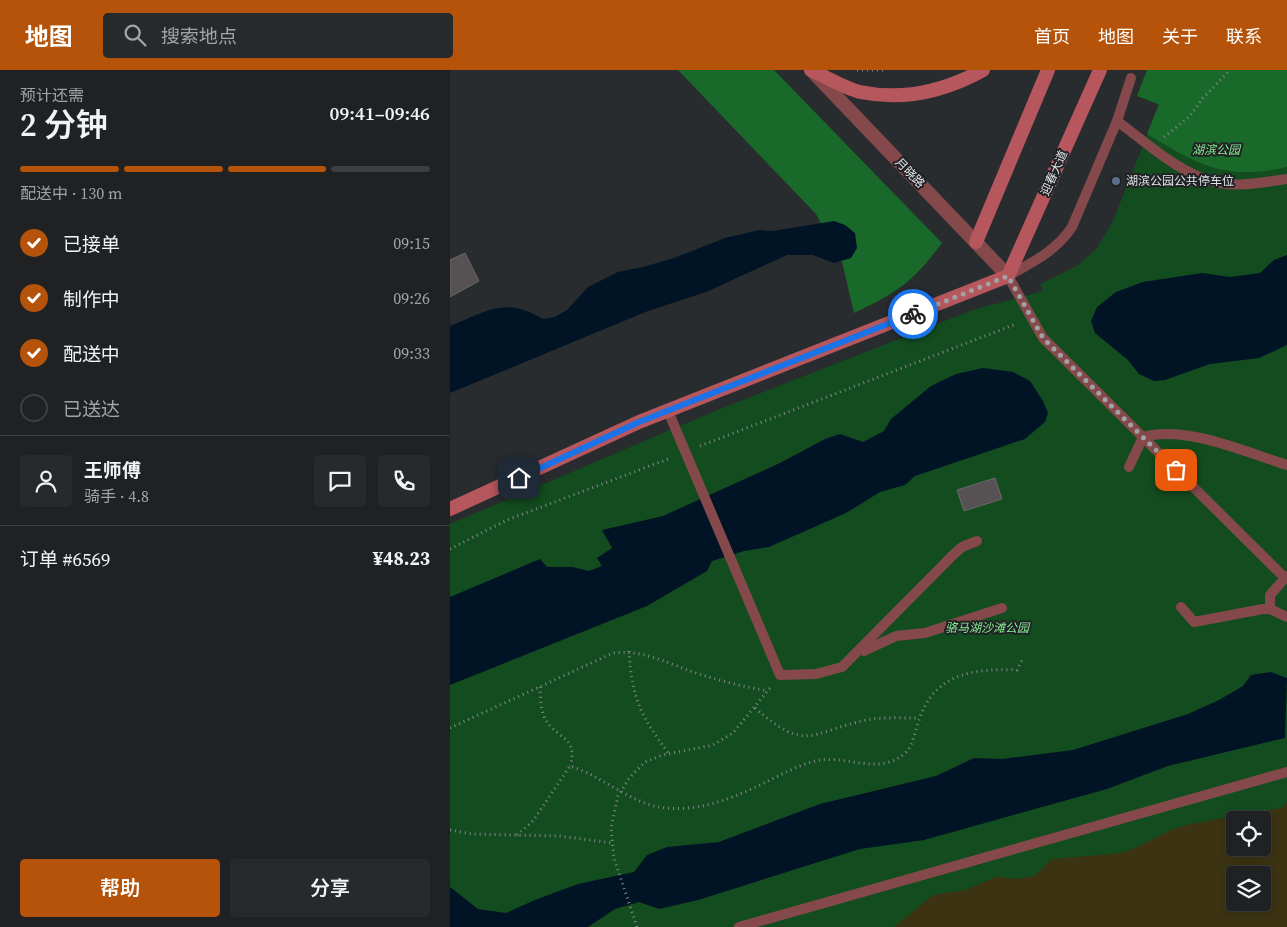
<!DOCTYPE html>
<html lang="zh">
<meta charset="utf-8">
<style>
body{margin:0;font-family:"Source Serif 4","Noto Sans SC",serif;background:#27292b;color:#f1f3f6;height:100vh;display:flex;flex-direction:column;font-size:19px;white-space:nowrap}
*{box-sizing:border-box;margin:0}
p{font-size:16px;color:#a1a3a6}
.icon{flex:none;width:28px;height:28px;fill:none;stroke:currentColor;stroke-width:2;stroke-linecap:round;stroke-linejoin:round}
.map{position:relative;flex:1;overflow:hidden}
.sheet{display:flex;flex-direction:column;background:#1f2123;width:450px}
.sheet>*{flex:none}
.fabs{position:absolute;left:776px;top:741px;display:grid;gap:10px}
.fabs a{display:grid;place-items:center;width:45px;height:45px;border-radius:5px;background:#1f2123;box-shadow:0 2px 8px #0003,0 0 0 1px #3c3e41;font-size:25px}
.pin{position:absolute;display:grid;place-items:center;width:42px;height:42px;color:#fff;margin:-21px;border-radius:10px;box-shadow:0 2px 8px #0006}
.courier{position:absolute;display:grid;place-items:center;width:50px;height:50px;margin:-25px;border:4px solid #1a73e8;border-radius:50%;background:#fff;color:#222;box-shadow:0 1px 6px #0007}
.headline em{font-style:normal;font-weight:600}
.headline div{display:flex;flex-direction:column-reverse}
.headline{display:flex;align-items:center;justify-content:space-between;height:85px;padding:0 20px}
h1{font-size:32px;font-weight:600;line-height:38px}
.bar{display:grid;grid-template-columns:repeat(4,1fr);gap:8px 5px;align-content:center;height:60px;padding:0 20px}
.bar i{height:6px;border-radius:4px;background:#3c3e41}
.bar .on{background:#b45309}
.bar p{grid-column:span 4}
.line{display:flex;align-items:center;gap:12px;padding:0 20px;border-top:1px solid #3c3e41}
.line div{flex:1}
.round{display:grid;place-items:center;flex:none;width:52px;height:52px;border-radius:5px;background:#27292b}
ol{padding:0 20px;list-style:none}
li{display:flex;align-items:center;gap:15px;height:55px}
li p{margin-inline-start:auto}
li .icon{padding:5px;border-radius:50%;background:#b45309;color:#fff;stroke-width:4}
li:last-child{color:#a1a3a6}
li i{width:28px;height:28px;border:2px solid #3c3e41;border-radius:50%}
.action{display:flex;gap:10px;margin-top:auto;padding:10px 20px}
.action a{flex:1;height:58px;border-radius:5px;background:#b45309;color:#fff;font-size:20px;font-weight:600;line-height:58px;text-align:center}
.action a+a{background:#27292b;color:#f1f3f6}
header{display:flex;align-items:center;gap:30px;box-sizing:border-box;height:70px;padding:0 25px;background:#b45309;color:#fff}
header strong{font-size:24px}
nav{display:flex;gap:28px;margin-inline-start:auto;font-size:18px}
.search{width:350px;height:45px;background:#27292b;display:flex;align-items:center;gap:12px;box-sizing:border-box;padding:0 18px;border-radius:5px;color:#a1a3a6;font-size:19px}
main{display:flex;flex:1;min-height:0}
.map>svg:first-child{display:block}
.green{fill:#134d1f;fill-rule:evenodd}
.forest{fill:#19692a}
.sand{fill:#3b3312;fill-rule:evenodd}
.water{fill:#001426}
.building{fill:#565153;stroke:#6b6668}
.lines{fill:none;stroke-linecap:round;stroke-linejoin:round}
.path{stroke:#848689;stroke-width:3;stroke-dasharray:1 4;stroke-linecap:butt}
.service{stroke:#85494c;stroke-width:10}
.tertiary{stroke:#85494c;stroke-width:14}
.secondary{stroke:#b6565d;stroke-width:14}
.done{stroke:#a0a2a5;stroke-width:5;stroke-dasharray:0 9}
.route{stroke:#1a73e8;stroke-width:6}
.service-dot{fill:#5c6f8a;stroke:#202225;stroke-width:2}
.labels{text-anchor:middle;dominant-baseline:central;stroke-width:4;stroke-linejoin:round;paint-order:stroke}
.park-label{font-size:12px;font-style:italic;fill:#88eb93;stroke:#202225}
.street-label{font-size:12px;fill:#e0e2e4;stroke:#202225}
.poi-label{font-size:12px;fill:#e0e2e4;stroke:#202225;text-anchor:start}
</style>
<header>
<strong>地图</strong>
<div class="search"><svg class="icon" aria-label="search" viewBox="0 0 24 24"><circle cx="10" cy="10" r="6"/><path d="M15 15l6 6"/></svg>搜索地点</div>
<nav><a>首页</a><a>地图</a><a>关于</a><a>联系</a></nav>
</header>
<main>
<section class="sheet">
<div class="headline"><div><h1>2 分钟</h1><p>预计还需</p></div><em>09:41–09:46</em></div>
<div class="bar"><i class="on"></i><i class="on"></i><i class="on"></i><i></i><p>配送中 · 130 m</p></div>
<ol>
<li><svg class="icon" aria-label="check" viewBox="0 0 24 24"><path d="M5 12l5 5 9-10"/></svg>已接单<p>09:15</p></li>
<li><svg class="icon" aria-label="check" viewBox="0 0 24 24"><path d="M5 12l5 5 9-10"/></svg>制作中<p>09:26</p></li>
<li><svg class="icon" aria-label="check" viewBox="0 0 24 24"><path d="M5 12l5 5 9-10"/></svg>配送中<p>09:33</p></li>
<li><i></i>已送达</li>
</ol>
<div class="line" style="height:90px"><a class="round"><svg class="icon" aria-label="person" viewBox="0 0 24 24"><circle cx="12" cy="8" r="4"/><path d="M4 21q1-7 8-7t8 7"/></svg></a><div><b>王师傅</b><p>骑手 · 4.8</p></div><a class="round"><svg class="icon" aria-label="chat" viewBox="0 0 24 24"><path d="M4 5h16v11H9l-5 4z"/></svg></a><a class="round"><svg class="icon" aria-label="phone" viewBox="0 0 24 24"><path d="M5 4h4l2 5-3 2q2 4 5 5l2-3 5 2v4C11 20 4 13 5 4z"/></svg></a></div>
<div class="line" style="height:65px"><div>订单 #6569</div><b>¥48.23</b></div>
<div class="action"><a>帮助</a><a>分享</a></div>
</section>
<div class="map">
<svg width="837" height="857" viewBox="0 0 837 857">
<rect width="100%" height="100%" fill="#292c2f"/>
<!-- green -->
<path class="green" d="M697 0H837V857H0V454L265 341 523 240 593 221 590 214 627 196 647 178 663 151 709 35 687 26ZM785 750H812V778H785ZM785 805H812V832H785Z"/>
<!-- forest -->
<g class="forest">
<path d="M228 0H324L492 173C462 213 448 222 404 243L392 192 366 144Z"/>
<path d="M697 0H837V97C774 111 749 95 697 64L709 34 687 26Z"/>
</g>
<!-- sand -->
<path class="sand" d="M837 732V857H444L483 825 515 820 546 807 566 809 584 806 602 789 670 783 683 779 721 760 740 754 831 738ZM785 750H812V778H785ZM785 805H812V832H785Z"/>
<!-- water -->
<g class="water">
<path d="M384 151 395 155 405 163 407 178 401 188 384 193 363 185H337L256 222 198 241 0 323V256C37 241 55 226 93 249L105 247 117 240 138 217 168 202 193 197 224 188 275 168 309 160 323 161Z"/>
<polygon points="837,185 837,275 809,288 760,294 715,310 704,311 689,304 678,290 645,263 641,251 647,237 666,222 693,212 752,203 780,207 810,203 824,190"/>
<polygon points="533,298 563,302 580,311 593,331 598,343 595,352 575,369 465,406 455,415 430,422 396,443 319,477 294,481 262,491 257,501 197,536 0,615 0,527 90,489 97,497 123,497 139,501 152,496 147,488 162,478 152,460 213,446 330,393 375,369 390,364 413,372 434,361 441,349 481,316 506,304"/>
<polygon points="821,602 837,608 835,668 718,696 657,719 474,770 410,779 248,830 209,839 189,832 165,839 138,857 0,857 0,817 28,839 56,843 85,830 128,814 184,802 197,785 217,777 269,772 370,734 486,706 524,688 551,689 623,680 738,644 769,630 793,616 801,605"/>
</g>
<!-- building -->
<g class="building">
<polygon points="15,183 29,211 0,227 0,190"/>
<polygon points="545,408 552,429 514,441 507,420"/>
</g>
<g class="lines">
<!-- path -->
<g class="path">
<polyline points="407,0 437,0"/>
<polyline points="714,67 740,46 753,28 780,0"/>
<polyline points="250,376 566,254"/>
<polyline points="0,479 57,450 221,388"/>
<path d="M179 581C182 630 191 646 219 684"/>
<path d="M90 617C91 628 90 642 97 652 109 669 129 669 120 696"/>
<path d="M305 638C357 683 358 663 416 650 433 647 452 648 469 648"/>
<path d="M0 658 163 583C195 579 220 595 249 604 271 611 295 617 318 621"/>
<polyline points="0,760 22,764 108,766 163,773"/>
<path d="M67 765 83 751 120 696C148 704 182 733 209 737 250 744 288 726 324 708 339 701 353 693 370 690 398 686 429 705 454 684 463 677 465 661 469 650 484 604 523 598 567 600L572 590"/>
<polyline points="187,857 164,788 161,758 168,726 180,707 195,692 213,685 263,675 283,663 320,618"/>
</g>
<!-- service -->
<g class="service">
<path d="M681 8 667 51 622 157C606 181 583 192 558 206L593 268 835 508"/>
<path d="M667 51C697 73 727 102 764 112 787 118 814 112 837 109"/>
<polyline points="218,341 330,605 366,604 392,597 503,485 512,477 527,471"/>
<path d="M679 397 693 367C736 355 795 382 837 395"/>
<polyline points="731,537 744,552 813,539 820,539 837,547"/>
<polyline points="820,539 820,525 837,506"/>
<polyline points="414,581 446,566 475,563 552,538"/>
<polyline points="289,857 837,702"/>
</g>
<!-- tertiary -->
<polyline class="tertiary" points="362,1 558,206"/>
<!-- secondary -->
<g class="secondary">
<path d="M361 0C376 7 394 18 410 22 454 31 495 21 533 0"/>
<polyline points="526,172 598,0"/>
<polyline points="0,439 189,352 558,206 650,0"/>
</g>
</g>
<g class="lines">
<!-- done -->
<polyline class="done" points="463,244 558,206 593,268 726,400"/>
<!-- route -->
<polyline class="route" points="69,408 189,352 463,244"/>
</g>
<!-- markers -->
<circle class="service-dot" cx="666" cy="111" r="5"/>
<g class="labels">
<!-- park labels -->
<g class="park-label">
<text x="766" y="80">湖滨公园</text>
<text x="537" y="558">骆马湖沙滩公园</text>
</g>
<!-- street labels -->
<g class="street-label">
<text transform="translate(460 103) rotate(46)">月晓路</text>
<text transform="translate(604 103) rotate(-66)">迎春大道</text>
</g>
<!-- poi labels -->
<g class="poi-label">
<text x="676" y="111">湖滨公园公共停车位</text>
</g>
</g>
</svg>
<div class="fabs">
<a><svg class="icon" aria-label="locate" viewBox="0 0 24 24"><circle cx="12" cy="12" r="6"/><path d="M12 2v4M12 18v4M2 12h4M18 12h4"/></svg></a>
<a><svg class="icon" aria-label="layers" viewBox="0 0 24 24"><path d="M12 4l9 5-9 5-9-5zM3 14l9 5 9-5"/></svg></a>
</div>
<div class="pin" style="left:726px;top:400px;background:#ea580c"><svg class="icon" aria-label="bag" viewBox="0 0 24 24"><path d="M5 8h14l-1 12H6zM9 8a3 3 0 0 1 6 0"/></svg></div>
<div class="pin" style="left:69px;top:408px;background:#1f2937"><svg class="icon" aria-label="home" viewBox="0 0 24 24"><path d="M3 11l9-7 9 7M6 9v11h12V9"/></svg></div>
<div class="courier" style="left:463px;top:244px"><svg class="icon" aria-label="bike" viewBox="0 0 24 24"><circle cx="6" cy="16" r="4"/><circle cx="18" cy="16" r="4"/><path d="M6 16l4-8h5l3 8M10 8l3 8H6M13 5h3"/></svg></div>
</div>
</main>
